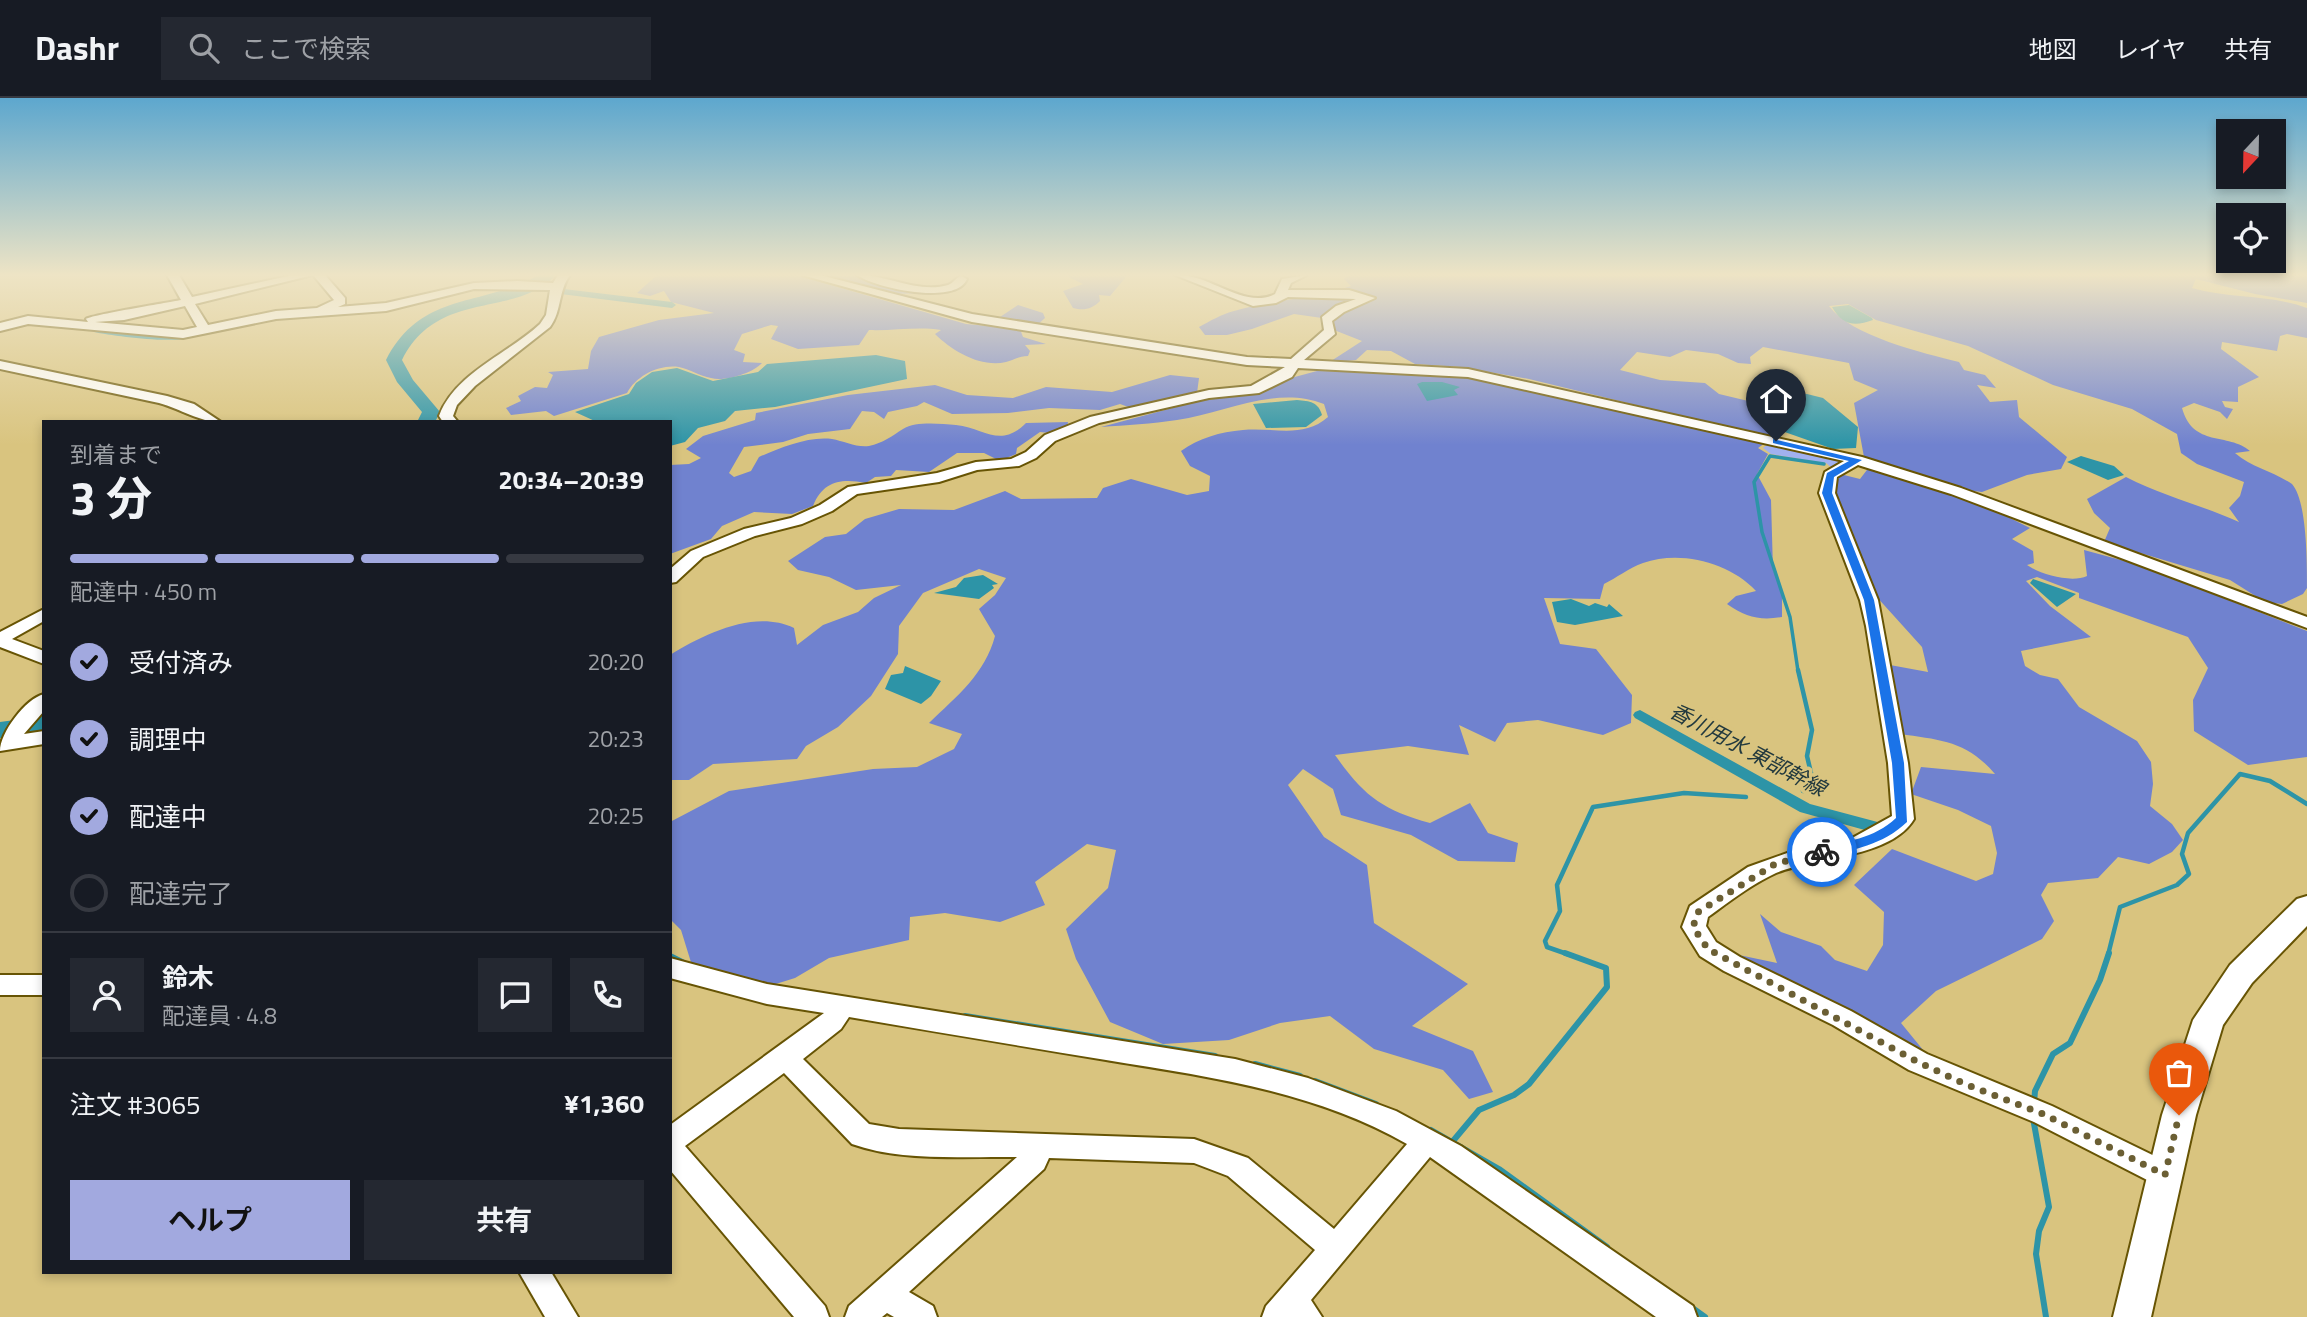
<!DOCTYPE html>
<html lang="ja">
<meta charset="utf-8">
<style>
body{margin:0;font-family:"Titillium Web","Noto Sans JP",sans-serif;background:#242831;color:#f1f3f6;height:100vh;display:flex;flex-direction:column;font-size:26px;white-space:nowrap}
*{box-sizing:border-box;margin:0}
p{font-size:23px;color:#9ea1a6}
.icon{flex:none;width:38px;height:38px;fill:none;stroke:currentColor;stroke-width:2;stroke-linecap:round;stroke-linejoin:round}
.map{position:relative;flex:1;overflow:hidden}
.side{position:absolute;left:42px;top:322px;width:630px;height:854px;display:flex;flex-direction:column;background:#171b24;border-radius:0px;box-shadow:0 4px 10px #0003}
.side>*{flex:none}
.needle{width:46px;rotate:202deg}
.fabs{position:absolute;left:2216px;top:21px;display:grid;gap:14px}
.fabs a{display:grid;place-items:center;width:70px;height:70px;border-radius:0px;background:#171b24;box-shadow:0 4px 10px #0003;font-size:35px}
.pin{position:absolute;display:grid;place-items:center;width:60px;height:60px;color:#fff;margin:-72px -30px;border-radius:50% 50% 50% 0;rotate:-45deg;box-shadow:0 0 7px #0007}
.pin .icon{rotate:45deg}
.courier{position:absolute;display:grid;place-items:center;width:70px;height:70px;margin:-35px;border:5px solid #1a73e8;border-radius:50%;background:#fff;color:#222;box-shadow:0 2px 9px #0007}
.overview em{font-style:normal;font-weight:700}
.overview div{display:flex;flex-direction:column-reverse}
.overview{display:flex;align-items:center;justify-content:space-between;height:119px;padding:0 28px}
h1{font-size:46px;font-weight:700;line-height:52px}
.bar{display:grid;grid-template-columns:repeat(4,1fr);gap:10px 7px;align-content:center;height:84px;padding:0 28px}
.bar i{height:9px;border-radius:5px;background:#363941}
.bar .current{background:#a2a9df}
.bar p{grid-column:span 4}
.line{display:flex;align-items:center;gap:18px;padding:0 28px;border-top:2px solid #363941}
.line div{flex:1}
.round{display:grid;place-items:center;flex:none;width:74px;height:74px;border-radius:0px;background:#242831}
ol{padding:0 28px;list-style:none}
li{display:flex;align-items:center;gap:21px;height:77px}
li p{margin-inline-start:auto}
li .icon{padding:7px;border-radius:50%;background:#a2a9df;color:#111;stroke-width:4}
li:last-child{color:#9ea1a6}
li i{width:38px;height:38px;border:4px solid #363941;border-radius:50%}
.button{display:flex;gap:14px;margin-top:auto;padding:14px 28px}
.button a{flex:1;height:80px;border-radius:0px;background:#a2a9df;color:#111;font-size:28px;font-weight:700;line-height:80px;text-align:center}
.button a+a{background:#242831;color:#f1f3f6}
header{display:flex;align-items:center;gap:42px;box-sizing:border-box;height:98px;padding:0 35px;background:#171b24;border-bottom:2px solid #363941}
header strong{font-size:33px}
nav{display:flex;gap:38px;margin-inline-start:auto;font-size:24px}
.search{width:490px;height:63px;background:#242831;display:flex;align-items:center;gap:18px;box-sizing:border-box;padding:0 24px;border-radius:0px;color:#9ea1a6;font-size:26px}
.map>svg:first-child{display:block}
.green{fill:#a1b1ef}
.forest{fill:#7082cf}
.water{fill:#2d94a7}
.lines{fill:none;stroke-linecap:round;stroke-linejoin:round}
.stream-far2{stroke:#2d94a7;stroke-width:3.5}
.stream-far1{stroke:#2d94a7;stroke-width:4.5}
.stream{stroke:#2d94a7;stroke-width:6}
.canal{fill:#2d94a7;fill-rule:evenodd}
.river{fill:#2d94a7;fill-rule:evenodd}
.minor-casing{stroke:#675404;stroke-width:4}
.major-casing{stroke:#675404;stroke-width:4}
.minor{fill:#fff;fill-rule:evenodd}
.major{fill:#fff;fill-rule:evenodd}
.route{fill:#1a73e8}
.done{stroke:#6b5f34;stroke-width:7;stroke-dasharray:0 12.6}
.labels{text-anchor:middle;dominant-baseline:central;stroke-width:7;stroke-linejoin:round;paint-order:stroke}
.water-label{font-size:21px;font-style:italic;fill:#22393e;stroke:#d9c47f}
</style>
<header>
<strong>Dashr</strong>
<div class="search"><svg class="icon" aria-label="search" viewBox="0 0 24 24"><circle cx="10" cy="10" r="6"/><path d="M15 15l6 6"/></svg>ここで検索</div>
<nav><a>地図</a><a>レイヤ</a><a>共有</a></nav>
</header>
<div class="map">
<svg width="2307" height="1219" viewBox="0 0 2307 1219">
<rect width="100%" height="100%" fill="#d9c47f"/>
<!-- green -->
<polygon class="green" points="1768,346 1843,363 1832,370 1826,365 1771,356 1763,350"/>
<!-- forest -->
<g class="forest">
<path d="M657 177H796L966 226 1020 231 1023 239 1046 246 1025 247 1030 253 1028 258C1019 258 1014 262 1006 264 981 270 952 253 935 236L941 232C918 228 893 233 869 232L859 247 798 251 771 241 778 228 771 227 742 236 734 252 745 256 743 264 762 265C753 275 725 284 711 280 700 278 689 271 679 269 659 266 636 278 627 295L554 318 546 313 511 317 506 310 521 303 518 298 535 289 547 290 553 277 548 274 588 271 591 253 599 239 659 222 714 215 671 204 664 193 650 198 637 195Z"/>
<polygon points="825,177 864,178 930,195 890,196"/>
<path d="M1065 177H1134L1126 179 1110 198 1099 197 1100 203C1092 211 1084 213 1073 210L1063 193 1083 186Z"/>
<path d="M1348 177H2307V205L2255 196 2196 181 2192 190C2230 201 2269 196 2307 210V240L2287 236 2280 238 2277 253 2222 244 2221 251 2259 279 2238 289V304L2222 303 2225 309 2233 311 2227 321 2220 314 2194 305 2182 310C2193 350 2228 334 2250 353L2235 355C2252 370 2273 373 2292 386 2307 403 2307 463 2307 490L2303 496 2282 506 2265 504 2230 482 2104 444 2110 430 2094 415 2087 401 2126 379C2162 398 2202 407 2239 424L2229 410 2240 398 2244 384 2197 366 2181 355 2177 336 2132 311 2053 287 1968 248 1876 222 1848 206 1829 208C1851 238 1923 255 1959 264L1964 272 1985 277 1996 290 1977 287 1990 304 2017 302 2019 319 2067 359 2061 371 2027 377 1982 394 1965 392 1864 359 1854 305 1878 292 1854 282 1849 265 1763 249 1750 259 1751 266 1738 265 1718 256 1686 252 1670 259 1637 254 1620 272 1660 282 1705 285 1719 296 1765 307 1773 314 1776 341 1529 281 1461 269 1415 266 1391 253 1367 252 1356 262 1328 265 1362 243 1334 232 1322 220 1294 216 1252 231 1227 237H1205L1199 229C1210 223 1222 216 1234 213 1272 201 1312 202 1351 188L1344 181Z"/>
<polygon points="1018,207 1043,215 1045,220 1036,228 997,221"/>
<path d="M1317 273 1403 274 1458 278 1765 345 1758 350 1768 356 1757 376 1771 402 1773 472 1782 493V519C1760 523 1746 519 1727 506L1736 498 1756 493C1729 464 1680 452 1643 465 1629 470 1616 480 1604 486L1600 501 1544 500 1560 546 1596 551 1632 597 1631 625 1603 637 1538 622 1507 625 1495 644 1459 627 1469 657 1408 648 1335 657C1363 697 1382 712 1430 725L1470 705 1488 735 1518 745 1515 764 1458 763 1411 737 1341 717 1333 691 1303 671 1288 687 1324 739 1367 767 1374 825 1468 886 1412 928 1473 953 1493 994 1469 1001 1443 972 1374 951 1330 918 1280 925 1229 942 1163 946 1110 924 1076 861 1066 831 1108 790 1116 752 1087 746 1035 784 1045 807 1000 824 945 815 910 819 909 842 829 860 795 880 743 896 694 874 681 832 670 821V724L729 693 873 671 917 669 954 651 962 636 929 625C957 598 985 576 995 538L979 511 995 497 1006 480 979 471 923 495 899 528 898 556 871 598 838 629 806 648 797 661 713 666 689 682H670V557C704 536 755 511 794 530L797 547 823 527 858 514 874 500 901 487 856 492 829 479 798 472 788 463 825 439 846 436 865 421 899 411 954 412 1005 393 1021 401 1097 400 1103 390 1131 381 1187 397 1209 393 1210 378 1190 368 1181 353C1199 340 1220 334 1243 332 1274 329 1303 341 1328 319L1324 306C1276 287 1225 315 1177 322 1152 326 1126 327 1101 329L1195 304 1256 294 1276 284Z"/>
<path d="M1170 277 1199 280 1197 295 1134 311 1120 306 1100 312 1049 310 1008 315 952 316 924 304 917 308 888 314 884 321 874 314 862 313 850 331 808 336 783 344 744 349 729 375 734 379 751 373 759 359C780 350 808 338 832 341 844 343 857 350 869 348 883 345 892 338 903 331 916 323 940 326 956 327 985 330 1000 351 1026 325L1068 324 1067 330 1050 335 1040 334 1017 350 1016 356 1000 363 984 355H957L929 374 896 372 891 378 875 379 866 385C841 380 823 383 813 408L792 416 754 414 722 428 711 441 670 456V367L689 366 701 360 686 351 703 338 755 322 756 315 848 297 935 287 967 297 1013 300 1046 289 1112 294Z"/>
<path d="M1870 368 1980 405 2030 430 2012 441 2033 453 2034 465 2027 467C2041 477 2072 485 2087 478L2084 452 2143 468 2307 533V659L2248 667 2194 633 2193 602 2208 570 2188 539 2079 500V495L2037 479 2026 483 2050 508 2091 539 2021 553 2025 568 2040 577 2058 581 2079 609 2137 643 2151 664 2153 686 2150 708 2172 726 2183 742 2172 754 2149 766 2118 759 2098 780 2048 785 2041 797 2054 823 2042 841 1936 893 1901 925 1928 958 1828 901 1720 853 1777 865 1760 816 1781 834 1821 848 1835 862 1867 873 1883 847 1884 814 1854 787 1892 751 1976 783 1993 776 1997 755 1991 728 1958 712 1911 696 1921 669 1995 676C1967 643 1941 642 1900 636L1890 567 1928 574 1922 549 1875 497 1834 400V379L1840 376 1860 381Z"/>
</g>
<!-- water -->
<g class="water">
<path d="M1849 207 1872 220 1873 222C1854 229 1842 227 1832 209Z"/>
<polygon points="876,257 905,263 907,281 775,309 735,313 725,323 698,330 685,344 670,348 670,324 597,324 575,314 629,296 636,285 652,274 677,270 713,283 758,274 767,266"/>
<polygon points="1422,284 1442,284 1460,289 1454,292 1458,297 1427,303 1417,286"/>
<polygon points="1807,296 1823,300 1858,329 1856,350 1833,351 1779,332 1778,319 1769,304 1781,298"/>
<path d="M1297 302C1310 303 1318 304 1322 317L1306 329 1266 330 1253 306Z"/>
<polygon points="2081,358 2114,368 2124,377 2108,382 2067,364"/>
<polygon points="983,477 998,486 992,487 994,490 979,501 934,495 956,489 964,480"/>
<polygon points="2033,481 2076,496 2057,509 2030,485"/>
<polygon points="1571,501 1589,508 1595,505 1607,509 1609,506 1623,518 1575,527 1557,524 1552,504"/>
<polygon points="905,568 941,583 931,598 921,606 885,591 891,577 903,575"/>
</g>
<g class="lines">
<!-- stream-far2 -->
<polyline class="stream-far2" points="1798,573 1790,519 1762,434 1754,384 1770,358 1824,366"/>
<!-- stream-far1 -->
<g class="stream-far1">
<polyline points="1798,572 1812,632 1807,658 1815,692 1803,693"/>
<polyline points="1570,857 1547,849 1545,843 1560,813 1557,787 1593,709 1684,695 1746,699"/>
<polyline points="2108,857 2120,809 2177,787 2189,776 2182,756 2188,735 2240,676 2270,683 2307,706"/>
</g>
<!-- stream -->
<g class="stream">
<polyline points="670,858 682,864"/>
<polyline points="965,918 1215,958"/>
<polyline points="1255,966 1300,978"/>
<polyline points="1315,983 1376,1006"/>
<polyline points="2034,1005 2035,993 2053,956 2070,945 2100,882 2109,855"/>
<polyline points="2033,1020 2049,1109 2039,1133 2036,1156 2046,1219"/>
<polyline points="1431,1032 1499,1071 1607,1149"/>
<polyline points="1453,1043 1479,1012 1514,997 1529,986 1607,889 1606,870 1565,855"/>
<polyline points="1691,1209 1705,1219"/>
</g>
<!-- canal -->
<g class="canal">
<polygon points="564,191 672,204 676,207 672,210 561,196 561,192"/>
<path d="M97 229 157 236 188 235 193 238C177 247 114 238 94 234L92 232Z"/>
<polygon points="1640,612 1810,706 1885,726 1887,730 1885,734 1879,736 1800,714 1635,620 1633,617 1635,614"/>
</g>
<!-- river -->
<g class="river">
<path d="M539 177H556C515 221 438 190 402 262L413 282 440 314 435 324H417L422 314 397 284 386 262C422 193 480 210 539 177Z"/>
<polygon points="44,618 44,634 0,640 0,624"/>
</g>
<!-- minor casing -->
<g class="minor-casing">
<g id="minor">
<path d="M167 177H179L192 199 293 177H313L195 206 208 227 276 213 317 210 334 202 313 177H325L345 200V206L338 209 386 205 474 185 517 183 553 185 558 177H570C558 193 562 213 550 229L475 288 457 307 453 318 458 324H443L439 318C455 275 508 256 540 226L546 217 550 192 474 191 386 213 276 221 183 240 28 226 0 233V225L28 218 88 224 86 221C91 217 166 205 181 202ZM185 208 197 229 183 232 95 224 124 222Z"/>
<path d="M802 177H820L972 216 1247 259 1291 261 1324 232 1322 219 1336 208 1356 201 1288 199 1276 205 1253 208 1175 177C1210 175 1244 212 1275 196L1282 181 1307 177 1291 185 1288 192H1349L1375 200 1344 214 1332 223 1335 236 1304 262 1468 271 1862 359 1961 390 2307 519V530L1951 396 1858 367 1837 379 1835 395 1878 502 1908 665 1914 721C1891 760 1814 759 1776 775 1752 786 1730 803 1708 819L1706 828 1716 844 1740 859 1851 913 1927 956 2052 1008 2175 1068 2179 1077 2175 1086 2165 1090 2155 1086 2034 1024 1909 972 1833 927 1724 873 1700 858 1682 829 1690 808 1748 769 1793 753 1854 739 1892 718 1888 665 1866 528 1860 502 1819 395 1825 374 1844 363 1468 279 1298 270 1292 279 1259 295 1209 300 1099 325 1055 343 1036 360 1019 368 977 372 939 384 857 396 832 413 802 426 755 438 703 459 676 484 670 485V471L691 453 744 431 791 420 820 407 848 389 937 375 976 364 1011 361 1026 354 1045 337 1090 319 1209 292 1251 288 1285 269 1247 267 972 224Z"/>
<path d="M857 177C887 176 918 196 948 187 954 185 955 180 961 178L967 181C956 208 875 190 857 177Z"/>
<path d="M0 263 167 298 194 306 221 324C199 324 181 311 159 305L0 271Z"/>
<polygon points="44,511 44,523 12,541 44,553 44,566 0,549 0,534"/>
<path d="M44 596V613L24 636 44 633V646L0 653C0 635 25 601 44 596Z"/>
<path d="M670 860 767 886 1235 961 1308 980 1396 1013 1461 1048 1693 1208 1697 1219H1656L1430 1059 1311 1202 1322 1219H1262L1266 1208 1315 1152 1228 1078 1194 1065 1049 1060 1044 1071 909 1194 933 1208 937 1219H894L887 1215 882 1219H845L849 1208 1017 1059C965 1058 902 1064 852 1046L784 975 685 1048 825 1208 829 1219H794L670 1072V1027L824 915 767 906 670 880ZM849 919C935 934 1021 948 1106 962 1210 979 1314 993 1407 1046L1334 1131 1248 1060 1194 1041 899 1031 869 1026 803 961 841 931Z"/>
<rect x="0" y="877" width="44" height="20"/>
<polygon points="519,1174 551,1174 578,1219 545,1219"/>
</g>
</g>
<!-- major casing -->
<g class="major-casing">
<polygon id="major" points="2307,798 2307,828 2252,885 2223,927 2196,1017 2151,1219 2113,1219 2162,1017 2193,922 2230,867 2297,801"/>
</g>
<!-- minor -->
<use href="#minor" class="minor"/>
<!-- major -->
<use href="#major" class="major"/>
</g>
<!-- sky -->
<linearGradient id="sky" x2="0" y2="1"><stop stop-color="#5da7ce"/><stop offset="0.51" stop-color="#eee4c5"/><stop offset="1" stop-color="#eee4c5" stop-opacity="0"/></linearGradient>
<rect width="2307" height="347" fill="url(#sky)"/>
<!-- route -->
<path class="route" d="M1773 341 1862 362 1834 379 1832 395 1874 502 1904 665 1907 724C1883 747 1853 752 1822 759L1817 758V751C1846 743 1874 741 1896 720L1892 665 1864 502 1822 395 1827 375 1849 363 1773 345Z"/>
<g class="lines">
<!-- done -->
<polyline class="done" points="1822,754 1775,766 1698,814 1693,829 1708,851 1918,964 1965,986 2043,1016 2165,1077 2179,1017"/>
</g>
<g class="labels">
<!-- water labels -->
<g class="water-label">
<text transform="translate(1748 651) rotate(28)">香川用水 東部幹線</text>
</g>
</g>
</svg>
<div class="fabs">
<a><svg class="needle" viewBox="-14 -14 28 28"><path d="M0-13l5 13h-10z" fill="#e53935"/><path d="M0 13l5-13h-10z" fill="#9ea1a6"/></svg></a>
<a><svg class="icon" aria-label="locate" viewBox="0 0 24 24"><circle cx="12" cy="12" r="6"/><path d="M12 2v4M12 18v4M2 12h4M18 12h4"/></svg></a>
</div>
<div class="pin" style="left:2179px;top:1017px;background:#ea580c"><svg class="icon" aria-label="bag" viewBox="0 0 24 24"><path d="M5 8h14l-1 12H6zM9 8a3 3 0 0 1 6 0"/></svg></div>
<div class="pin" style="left:1776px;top:343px;background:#1f2937"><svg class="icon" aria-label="home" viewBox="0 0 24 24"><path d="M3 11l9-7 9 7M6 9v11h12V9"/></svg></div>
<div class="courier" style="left:1822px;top:754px"><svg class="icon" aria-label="bike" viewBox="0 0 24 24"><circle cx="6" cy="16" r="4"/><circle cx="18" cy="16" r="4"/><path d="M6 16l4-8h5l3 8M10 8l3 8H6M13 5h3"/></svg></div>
<section class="side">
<div class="overview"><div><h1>3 分</h1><p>到着まで</p></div><em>20:34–20:39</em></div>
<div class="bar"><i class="current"></i><i class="current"></i><i class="current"></i><i></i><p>配達中 · 450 m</p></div>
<ol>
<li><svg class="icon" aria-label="check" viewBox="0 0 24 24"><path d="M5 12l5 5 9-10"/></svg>受付済み<p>20:20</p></li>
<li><svg class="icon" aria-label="check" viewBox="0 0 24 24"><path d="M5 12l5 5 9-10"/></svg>調理中<p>20:23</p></li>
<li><svg class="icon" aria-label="check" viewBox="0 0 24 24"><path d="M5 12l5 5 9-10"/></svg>配達中<p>20:25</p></li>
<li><i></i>配達完了</li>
</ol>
<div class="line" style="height:126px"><a class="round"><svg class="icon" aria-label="person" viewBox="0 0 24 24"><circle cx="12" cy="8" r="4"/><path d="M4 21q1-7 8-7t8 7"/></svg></a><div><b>鈴木</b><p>配達員 · 4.8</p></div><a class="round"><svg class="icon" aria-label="chat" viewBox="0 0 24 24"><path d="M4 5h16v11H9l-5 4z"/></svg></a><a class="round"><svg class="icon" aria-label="phone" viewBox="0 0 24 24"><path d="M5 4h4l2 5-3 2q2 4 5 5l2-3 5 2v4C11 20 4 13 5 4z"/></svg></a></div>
<div class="line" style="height:91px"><div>注文 #3065</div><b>¥1,360</b></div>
<div class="button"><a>ヘルプ</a><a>共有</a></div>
</section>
</div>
